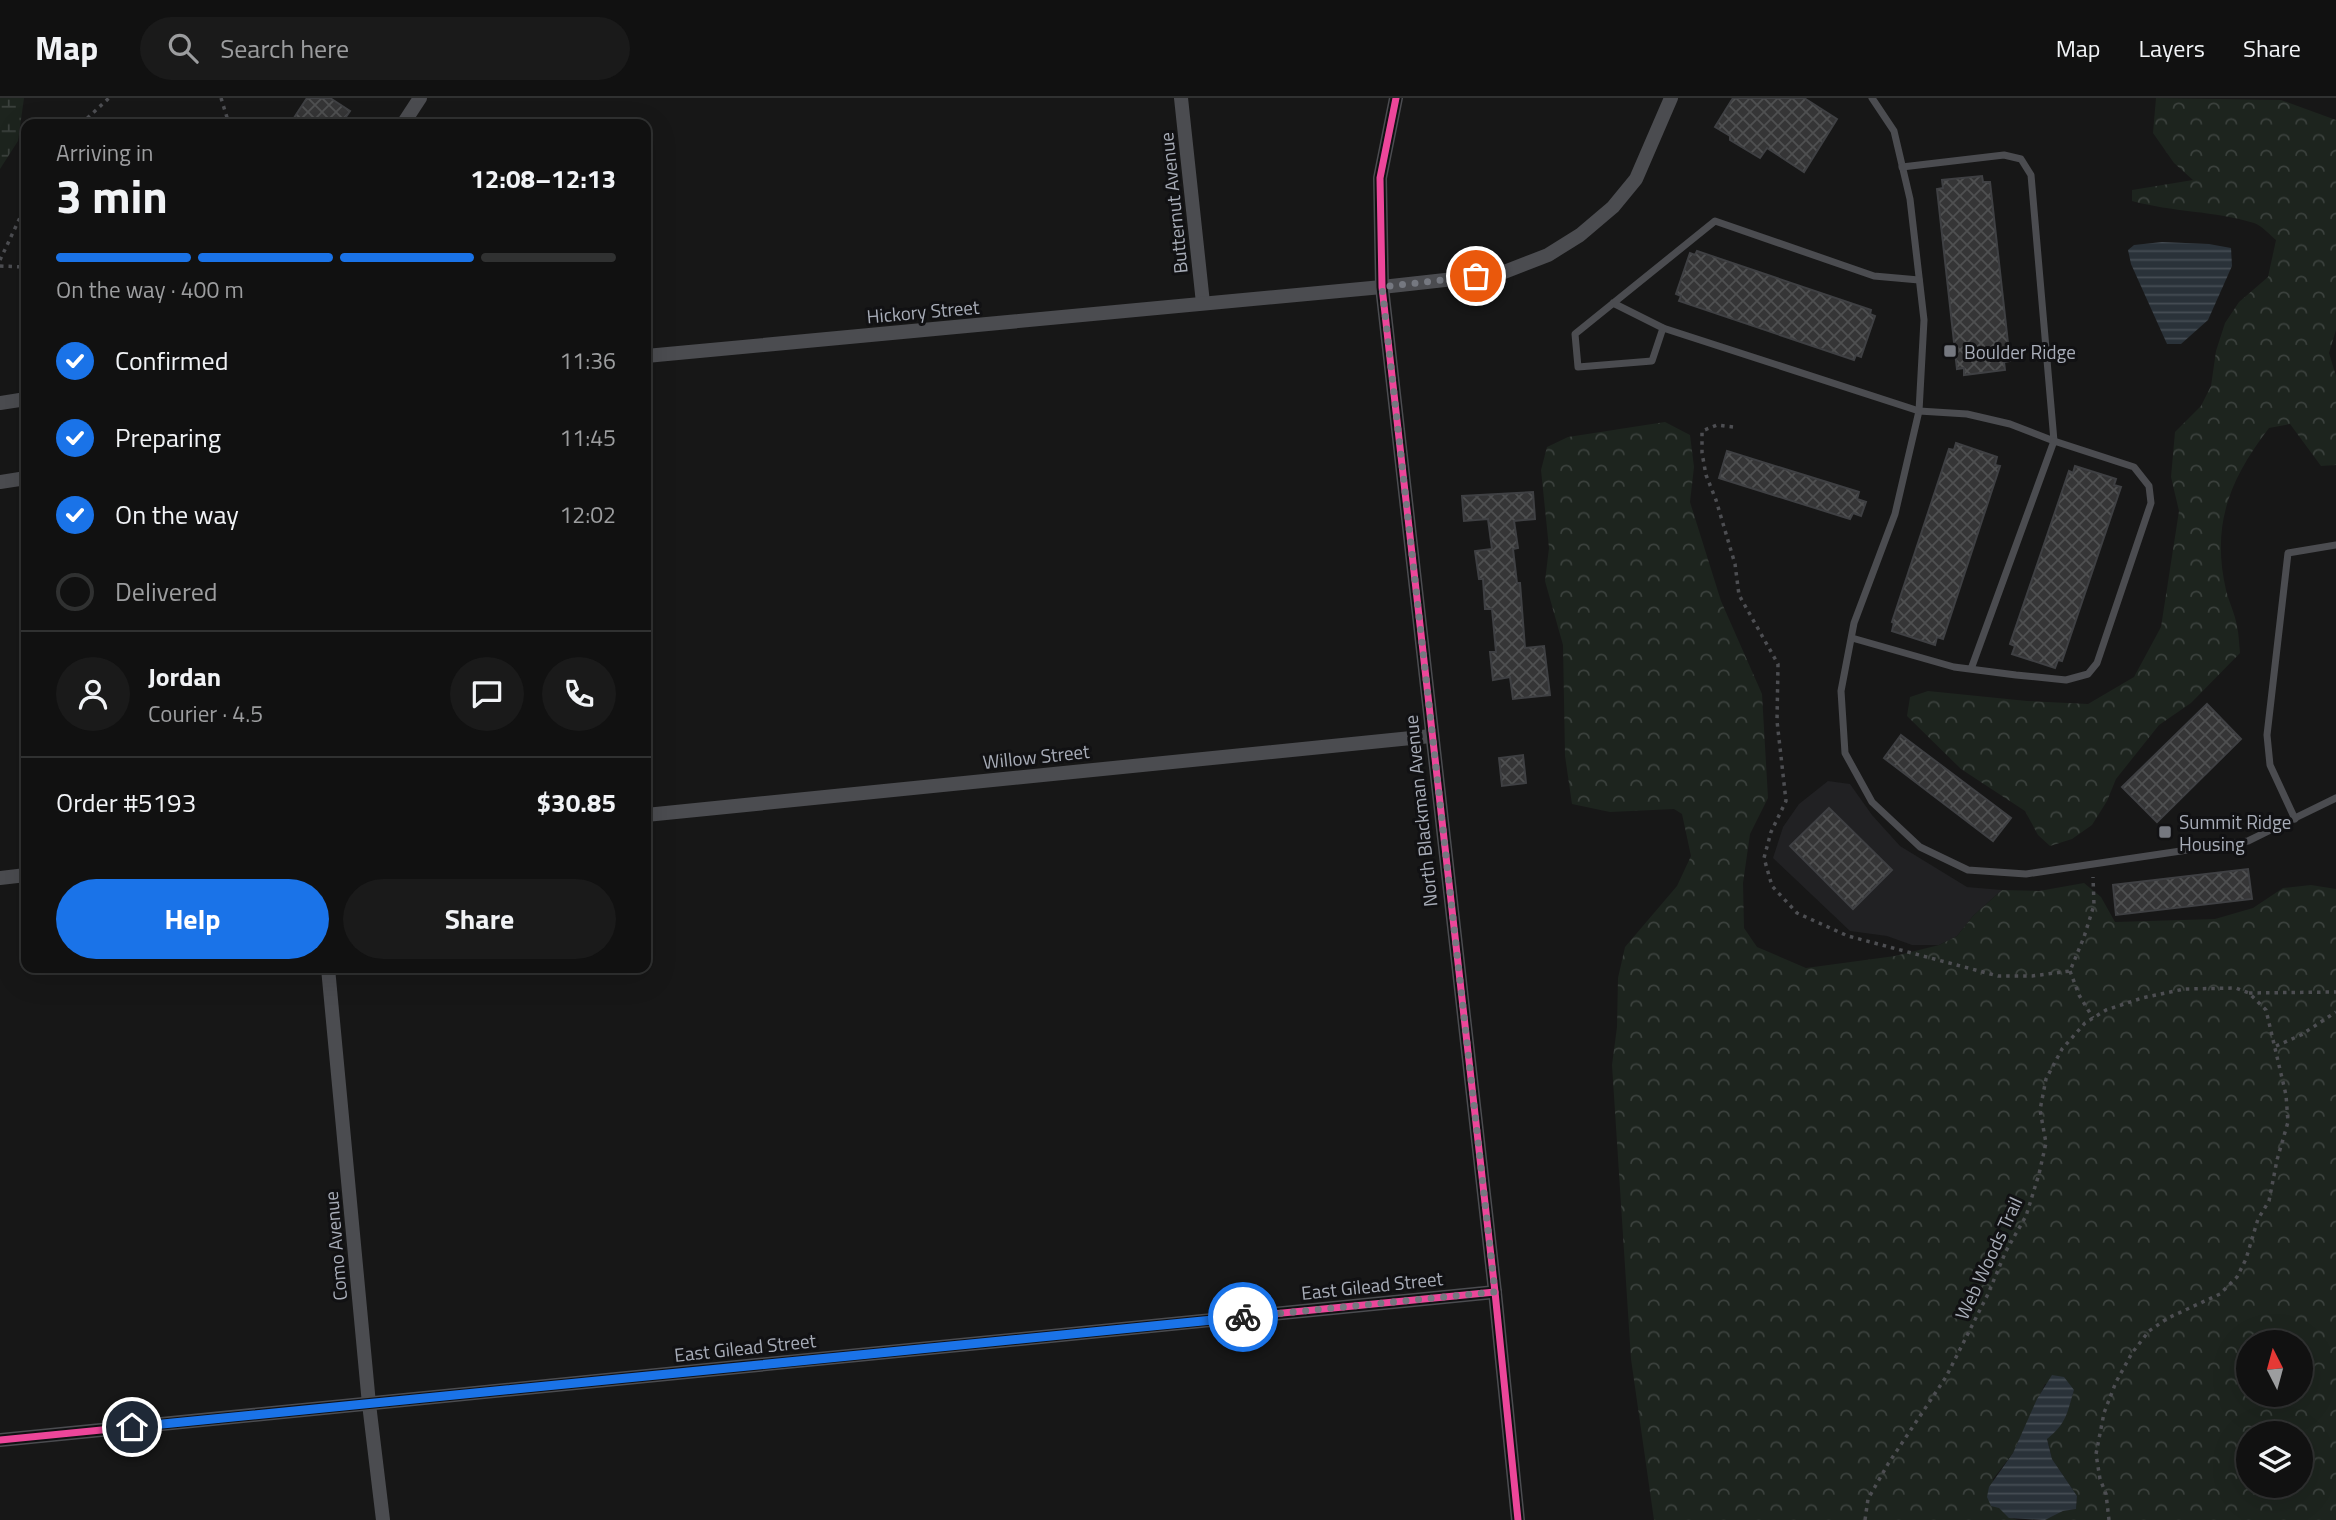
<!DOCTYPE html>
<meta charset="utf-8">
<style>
body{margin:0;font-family:"Titillium Web",sans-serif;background:#1a1a1a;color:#f1f3f6;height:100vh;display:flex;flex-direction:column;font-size:26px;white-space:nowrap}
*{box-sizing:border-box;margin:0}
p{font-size:23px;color:#9c9d9f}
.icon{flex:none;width:38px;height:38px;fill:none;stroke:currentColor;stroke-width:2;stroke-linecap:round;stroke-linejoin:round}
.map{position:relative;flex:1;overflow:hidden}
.panel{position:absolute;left:21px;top:21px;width:630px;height:854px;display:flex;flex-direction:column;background:#111;border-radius:14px;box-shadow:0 7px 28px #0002,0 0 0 2px #303131}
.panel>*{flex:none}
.needle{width:46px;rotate:354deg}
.buttons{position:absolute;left:2236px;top:1232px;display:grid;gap:14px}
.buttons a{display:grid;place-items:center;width:77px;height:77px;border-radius:50%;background:#111;box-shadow:0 7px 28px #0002,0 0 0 2px #303131;font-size:35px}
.pin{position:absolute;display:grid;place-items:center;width:60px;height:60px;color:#fff;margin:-30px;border:4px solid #fff;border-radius:50%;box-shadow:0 2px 7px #0007}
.courier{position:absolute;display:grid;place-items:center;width:70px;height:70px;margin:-35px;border:5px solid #1a73e8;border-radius:50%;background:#fff;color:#222;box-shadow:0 2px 9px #0007}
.head em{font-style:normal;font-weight:700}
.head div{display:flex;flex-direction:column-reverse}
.head{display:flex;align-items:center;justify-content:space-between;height:119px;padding:0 35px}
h1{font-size:46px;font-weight:700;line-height:52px}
.bar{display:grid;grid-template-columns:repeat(4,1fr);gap:10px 7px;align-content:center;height:84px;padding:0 35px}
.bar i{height:9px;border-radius:5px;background:#303131}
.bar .current{background:#1a73e8}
.bar p{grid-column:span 4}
.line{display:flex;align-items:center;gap:18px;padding:0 35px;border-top:2px solid #303131}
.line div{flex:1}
.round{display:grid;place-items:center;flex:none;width:74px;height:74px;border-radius:37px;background:#1a1a1a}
ol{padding:0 35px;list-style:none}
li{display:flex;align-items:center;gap:21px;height:77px}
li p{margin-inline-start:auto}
li .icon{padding:7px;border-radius:50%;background:#1a73e8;color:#fff;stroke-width:4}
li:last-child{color:#9c9d9f}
li i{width:38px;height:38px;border:4px solid #303131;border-radius:50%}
.action{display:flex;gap:14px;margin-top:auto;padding:14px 35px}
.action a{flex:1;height:80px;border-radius:42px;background:#1a73e8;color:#fff;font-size:28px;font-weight:700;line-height:80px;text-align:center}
.action a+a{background:#1a1a1a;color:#f1f3f6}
header{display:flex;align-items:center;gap:42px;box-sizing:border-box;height:98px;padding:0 35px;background:#111;border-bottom:2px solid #303131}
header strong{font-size:33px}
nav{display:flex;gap:38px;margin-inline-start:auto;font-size:24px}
.search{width:490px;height:63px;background:#1a1a1a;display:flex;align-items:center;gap:18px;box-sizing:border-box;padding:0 24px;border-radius:38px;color:#9c9d9f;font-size:26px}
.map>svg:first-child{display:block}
.built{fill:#212123}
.forest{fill:url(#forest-crowns);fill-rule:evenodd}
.wetland{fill:url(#wetland-marsh)}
.water{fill:url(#water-rules)}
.building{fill:url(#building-cross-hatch);stroke:#3f4043;stroke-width:2}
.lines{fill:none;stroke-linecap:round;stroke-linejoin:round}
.path{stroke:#4d4e52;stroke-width:3.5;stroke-dasharray:3.5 5;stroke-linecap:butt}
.service{stroke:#4b4c50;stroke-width:7}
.minor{stroke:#4b4c50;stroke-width:14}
.cycleway-casing{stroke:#111113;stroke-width:11}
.cycleway{stroke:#ed469a;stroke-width:7}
.done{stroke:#757880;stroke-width:7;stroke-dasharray:0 12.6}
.route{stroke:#1a73e8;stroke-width:9}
.poi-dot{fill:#757880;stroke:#111113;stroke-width:2.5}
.labels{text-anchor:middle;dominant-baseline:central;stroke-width:6;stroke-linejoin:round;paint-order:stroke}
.street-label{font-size:19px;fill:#a8adb8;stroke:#111113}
.poi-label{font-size:19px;fill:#a8adb8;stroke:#111113;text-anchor:start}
</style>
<header>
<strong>Map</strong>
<div class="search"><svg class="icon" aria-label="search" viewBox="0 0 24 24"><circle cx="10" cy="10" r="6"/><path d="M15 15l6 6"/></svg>Search here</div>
<nav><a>Map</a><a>Layers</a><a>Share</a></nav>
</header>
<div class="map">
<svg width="2336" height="1422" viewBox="0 0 2336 1422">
<defs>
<pattern id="forest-crowns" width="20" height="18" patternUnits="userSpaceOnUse" patternTransform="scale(1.75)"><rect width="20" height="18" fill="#1d241e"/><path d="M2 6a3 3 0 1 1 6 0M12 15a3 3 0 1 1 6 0" fill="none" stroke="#3b413d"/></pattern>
<pattern id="wetland-marsh" width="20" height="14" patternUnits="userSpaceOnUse" patternTransform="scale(1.75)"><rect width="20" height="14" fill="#1d241e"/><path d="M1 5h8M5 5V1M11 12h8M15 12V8" fill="none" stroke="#3b413d"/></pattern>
<pattern id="water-rules" width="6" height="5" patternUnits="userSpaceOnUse" patternTransform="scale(1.75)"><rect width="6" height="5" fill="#2a3239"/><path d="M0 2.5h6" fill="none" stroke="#464d54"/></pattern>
<pattern id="building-cross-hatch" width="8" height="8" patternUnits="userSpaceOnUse" patternTransform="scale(1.75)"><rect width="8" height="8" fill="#353536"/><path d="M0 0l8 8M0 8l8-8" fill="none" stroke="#4f5051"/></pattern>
</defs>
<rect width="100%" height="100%" fill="#171717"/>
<!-- built -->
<polygon class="built" points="1828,683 1850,686 1872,717 1900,748 1967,789 2002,792 1973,818 1957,838 1939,847 1912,847 1887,838 1850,833 1773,760 1783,729 1799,706"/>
<!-- forest -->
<g class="forest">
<path d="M2156 0 2281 2 2336 22V232L2329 255 2336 278V367L2321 368 2290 326 2269 330C2230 381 2211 426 2226 492 2229 504 2235 516 2237 528 2239 537 2239 546 2240 555L2191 605 2159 627 2116 681 2107 703 2092 727 2072 741 2050 748 2038 737 2025 713 1961 671 1907 618 1910 599 1928 593 2027 603 2088 606 2134 579 2161 529 2179 413 2171 379 2175 334 2201 308 2211 288 2216 253 2225 225 2239 204 2268 179 2276 142C2269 136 2262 128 2254 125 2215 113 2172 114 2132 103V92L2193 82 2174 65 2153 35Z"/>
<path d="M1665 324 1690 337 1694 369 1690 404 1721 503 1762 596 1768 700 1750 736 1743 785 1744 830 1757 849 1806 870 1895 858 1939 847 1957 838 1973 818 2002 792 2039 793 2084 785 2101 799 2115 824 2215 821 2253 810 2283 790 2311 787 2336 791V1422H2045L2063 1413 2076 1411 2077 1398 2052 1361 2047 1340C2066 1327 2067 1313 2074 1292L2045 1286 2013 1355 1993 1381C1997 1400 1997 1417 2018 1422H1654L1631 1261 1612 967 1617 929 1618 880 1625 849 1677 788 1691 758 1682 716 1674 711 1610 714 1572 706 1565 658 1563 547 1545 483 1549 450 1541 372 1547 349 1568 339ZM2249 1244H2301V1297H2249ZM2249 1335H2301V1388H2249Z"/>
</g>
<!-- wetland -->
<polygon class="wetland" points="0,0 24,0 18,43 0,71"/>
<!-- water -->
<g class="water">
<polygon points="2162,144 2209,146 2231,150 2232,168 2208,222 2181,246 2167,246 2131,166 2128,152 2134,147"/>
<path d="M2052 1277 2064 1279 2074 1292C2067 1315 2067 1325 2047 1341L2052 1361 2077 1398 2076 1411 2063 1413 2045 1422 2009 1420 1999 1410 1991 1408 1987 1399 1989 1389 2013 1355 2037 1301Z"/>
</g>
<!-- building -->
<g class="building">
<polygon points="307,0 330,0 350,13 341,26 290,26"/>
<polygon points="1733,0 1804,0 1837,21 1804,74 1767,50 1760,60 1730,42 1730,38 1715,29"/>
<polygon points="1982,78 1983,84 1990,84 2010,263 2004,264 2005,272 1964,277 1964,270 1957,271 1937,91 1943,90 1942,82"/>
<polygon points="1697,153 1871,212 1870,216 1875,218 1861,259 1856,257 1854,262 1679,203 1681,198 1676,196 1690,155 1695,157"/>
<polygon points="1956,345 1997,359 1995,367 2000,368 1943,541 1937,539 1935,547 1892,533 1894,525 1892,524 1949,351 1954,352"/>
<polygon points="1727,353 1859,394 1857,401 1866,404 1861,418 1853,415 1850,421 1719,380"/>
<polygon points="2075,368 2116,381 2114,387 2121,389 2062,563 2058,562 2055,570 2012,556 2015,548 2010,546 2069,373 2073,375"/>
<polygon points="1533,394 1535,421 1514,423 1518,450 1513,451 1517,485 1520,485 1525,550 1544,548 1550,597 1513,601 1510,579 1493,582 1490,554 1496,554 1492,511 1485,511 1483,481 1479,481 1475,453 1492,451 1488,421 1464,423 1462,398"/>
<polygon points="2207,606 2241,641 2157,724 2122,689"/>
<polygon points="1901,637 2011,720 1993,743 1884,660"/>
<polygon points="1523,657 1526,685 1502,688 1499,660"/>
<polygon points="1829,710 1892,772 1853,811 1790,748"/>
<polygon points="2248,771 2252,801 2116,817 2113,787"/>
</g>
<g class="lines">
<!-- path -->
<g class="path">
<polyline points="221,0 229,26"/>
<polyline points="81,26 109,0"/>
<polyline points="0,162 26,107"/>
<polyline points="0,168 26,169"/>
<polyline points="1733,329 1717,327 1702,333 1702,355 1706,377 1716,402 1735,466 1739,497 1778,566 1777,623 1786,703 1771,734 1764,760 1772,788 1797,815 1848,838 1998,878 2032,878 2070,873 2084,839 2094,807 2093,779"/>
<polyline points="2070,873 2079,897 2093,920"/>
<polyline points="2249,895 2336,894"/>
<polyline points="2276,948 2301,937 2336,914"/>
<polyline points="1865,1422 1868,1401 1888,1366 1946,1279 1988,1196 2006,1153 2026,1118 2039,1076 2046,1045 2040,1012 2046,981 2062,951 2085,925 2106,912 2142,900 2184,891 2236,890 2249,895 2266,912 2286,997 2288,1024 2277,1062 2269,1103 2258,1121 2246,1161 2237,1179 2220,1196 2168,1220 2149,1233 2132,1255 2116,1284 2104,1315 2096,1356 2100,1381 2106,1396 2109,1422"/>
</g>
<!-- service -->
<g class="service">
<polyline points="1872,0 1894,33 1910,101 1924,222 1919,313 1895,416 1854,525 1841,593 1845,655 1872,704 1920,749 1968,772 2026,776 2248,743 2336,700"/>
<polyline points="1613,205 1663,230 1652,263 1578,269 1575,236 1715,123 1874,178 1919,182"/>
<polyline points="1663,230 1919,313 1967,316 2010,326 2054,343 2031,77 2021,61 2004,57 1902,69"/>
<polyline points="1852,540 1954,569 2016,577 2066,582 2088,576 2097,565 2151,405 2149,388 2134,369 2054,343 1971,571"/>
<polyline points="2295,721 2270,667 2267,637 2288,455 2336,447"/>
</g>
<!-- minor -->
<g class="minor">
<polyline points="1181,0 1203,205"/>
<polyline points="1396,0 1380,80 1382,189 1495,1194 1518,1422"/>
<polyline points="403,26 420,0"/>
<polyline points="646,258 1382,189 1499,176 1548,157 1580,137 1613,109 1636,81 1671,0"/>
<polyline points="0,305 26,301"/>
<polyline points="0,384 26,380"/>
<polyline points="646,717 1431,638"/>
<polyline points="0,780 26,777"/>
<polyline points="328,870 369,1306 383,1422"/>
<polyline points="0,1342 1495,1194"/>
</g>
<!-- cycleway casing -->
<g class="cycleway-casing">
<g id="cycleway">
<polyline points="1396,0 1380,80 1382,189 1495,1194 1518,1422"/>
<polyline points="0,1342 1495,1194"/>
</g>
</g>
<!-- cycleway -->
<use href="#cycleway" class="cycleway"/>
</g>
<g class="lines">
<!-- done -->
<polyline class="done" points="1243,1219 1495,1194 1382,189 1476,178"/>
<!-- route -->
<polyline class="route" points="132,1329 1243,1219"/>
</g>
<!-- markers -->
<g class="poi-dot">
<rect x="1943" y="246" width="14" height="14" rx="3.5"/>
<rect x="2158" y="727" width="14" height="14" rx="3.5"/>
</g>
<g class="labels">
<!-- street labels -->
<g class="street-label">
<text transform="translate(1173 105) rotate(-96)">Butternut Avenue</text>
<text transform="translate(923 213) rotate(-5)">Hickory Street</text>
<text transform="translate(1036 658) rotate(-6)">Willow Street</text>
<text transform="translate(1420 713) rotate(-96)">North Blackman Avenue</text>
<text transform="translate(335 1148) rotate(-95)">Como Avenue</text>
<text transform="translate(1988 1160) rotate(-65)">Web Woods Trail</text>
<text transform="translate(1372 1187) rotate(-6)">East Gilead Street</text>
<text transform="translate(745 1249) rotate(-6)">East Gilead Street</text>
</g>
<!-- poi labels -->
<g class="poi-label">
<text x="1964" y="253">Boulder Ridge</text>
<text x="2179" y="723">Summit Ridge<tspan x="2179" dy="22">Housing</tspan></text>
</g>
</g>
</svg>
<div class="buttons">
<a><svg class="needle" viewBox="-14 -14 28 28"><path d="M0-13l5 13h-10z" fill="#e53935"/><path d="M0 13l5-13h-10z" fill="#9c9d9f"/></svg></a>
<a><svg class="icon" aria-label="layers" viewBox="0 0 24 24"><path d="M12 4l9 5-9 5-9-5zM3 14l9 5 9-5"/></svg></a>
</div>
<div class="pin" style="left:1476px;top:178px;background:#ea580c"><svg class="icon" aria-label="bag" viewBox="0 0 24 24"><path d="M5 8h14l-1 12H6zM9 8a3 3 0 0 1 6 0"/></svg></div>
<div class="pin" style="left:132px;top:1329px;background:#1f2937"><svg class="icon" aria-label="home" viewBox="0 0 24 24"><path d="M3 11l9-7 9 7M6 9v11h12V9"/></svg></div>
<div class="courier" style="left:1243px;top:1219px"><svg class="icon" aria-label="bike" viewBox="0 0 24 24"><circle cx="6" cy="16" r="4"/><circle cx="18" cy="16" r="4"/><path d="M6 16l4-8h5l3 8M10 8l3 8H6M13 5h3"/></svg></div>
<section class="panel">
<div class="head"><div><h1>3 min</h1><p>Arriving in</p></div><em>12:08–12:13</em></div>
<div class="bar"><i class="current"></i><i class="current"></i><i class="current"></i><i></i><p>On the way · 400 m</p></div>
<ol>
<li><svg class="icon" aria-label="check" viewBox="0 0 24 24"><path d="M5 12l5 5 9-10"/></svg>Confirmed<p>11:36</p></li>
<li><svg class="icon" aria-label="check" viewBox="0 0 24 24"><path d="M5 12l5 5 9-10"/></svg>Preparing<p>11:45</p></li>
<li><svg class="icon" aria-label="check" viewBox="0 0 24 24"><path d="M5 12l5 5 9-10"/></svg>On the way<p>12:02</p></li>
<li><i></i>Delivered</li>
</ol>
<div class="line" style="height:126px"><a class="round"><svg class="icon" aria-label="person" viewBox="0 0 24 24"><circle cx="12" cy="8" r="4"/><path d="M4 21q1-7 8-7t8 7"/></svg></a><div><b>Jordan</b><p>Courier · 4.5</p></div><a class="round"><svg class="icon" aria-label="chat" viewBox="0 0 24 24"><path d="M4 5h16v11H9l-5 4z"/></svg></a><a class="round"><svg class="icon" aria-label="phone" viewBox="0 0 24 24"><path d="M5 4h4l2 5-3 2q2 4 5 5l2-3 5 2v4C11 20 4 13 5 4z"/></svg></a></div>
<div class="line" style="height:91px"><div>Order #5193</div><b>$30.85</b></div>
<div class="action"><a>Help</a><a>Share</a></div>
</section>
</div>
